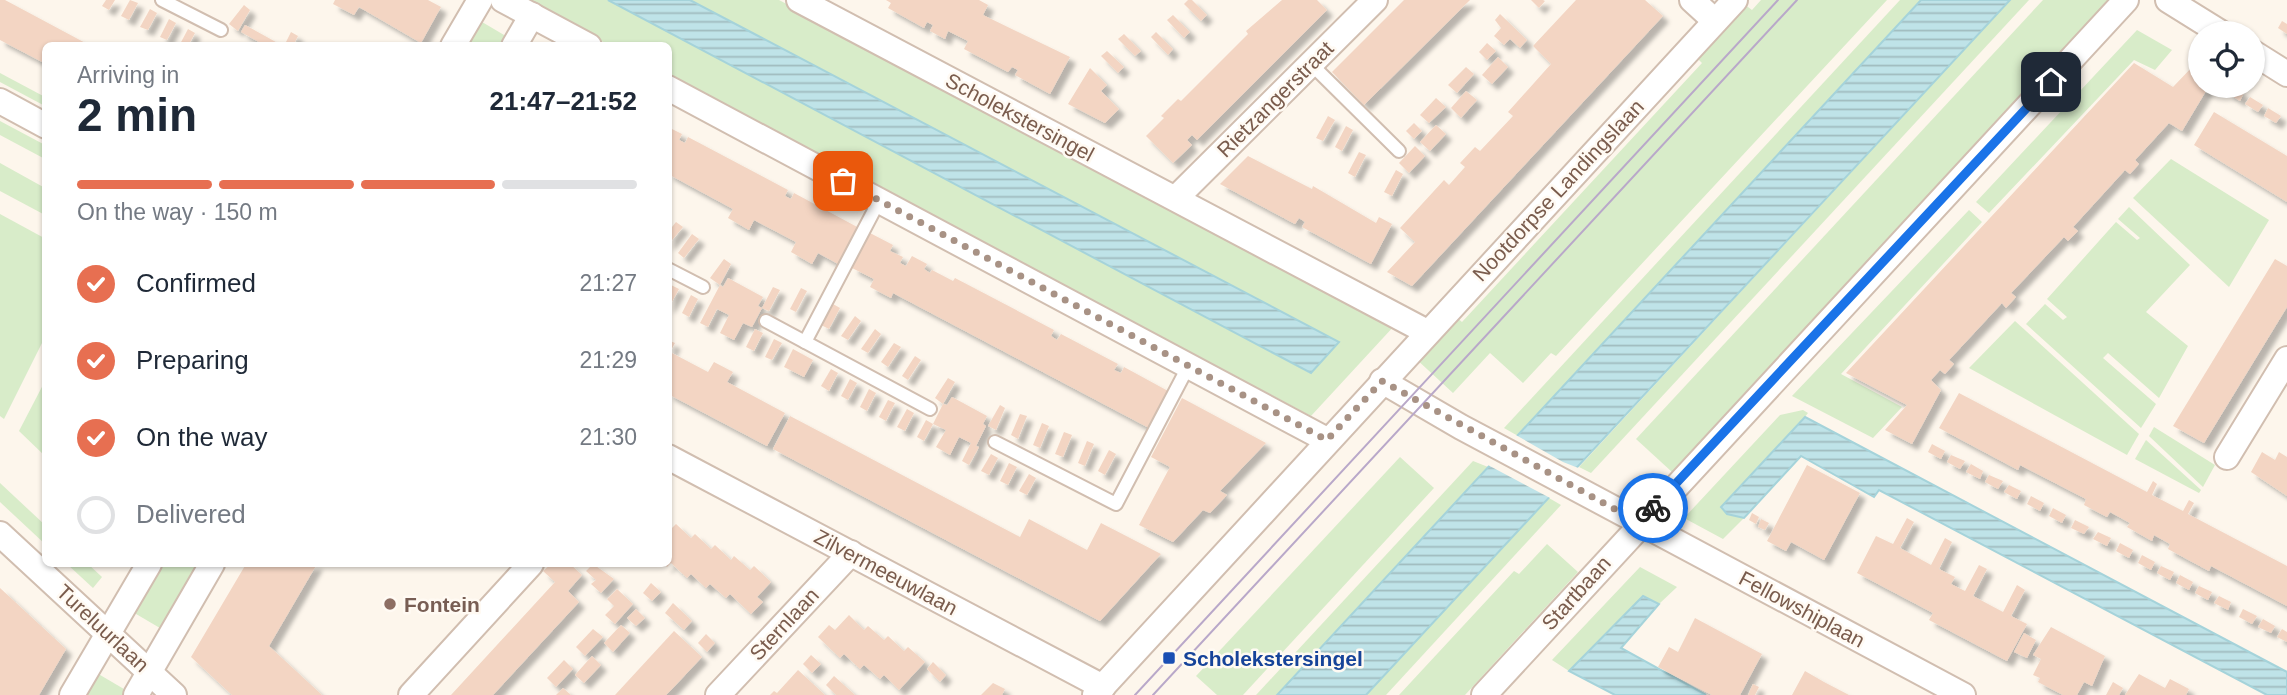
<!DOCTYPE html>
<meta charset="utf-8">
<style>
body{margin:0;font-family:Arial,sans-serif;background:#f2f2f3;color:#1f2937;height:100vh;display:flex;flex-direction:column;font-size:26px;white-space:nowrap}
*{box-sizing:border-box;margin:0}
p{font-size:23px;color:#747a83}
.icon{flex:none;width:38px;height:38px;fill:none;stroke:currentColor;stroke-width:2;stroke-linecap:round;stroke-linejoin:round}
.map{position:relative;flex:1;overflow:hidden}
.sheet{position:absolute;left:42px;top:42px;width:630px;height:525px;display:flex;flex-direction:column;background:#fff;border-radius:10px;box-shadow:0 2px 5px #0004}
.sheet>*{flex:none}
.fabs{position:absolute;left:2188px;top:21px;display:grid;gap:14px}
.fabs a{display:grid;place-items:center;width:77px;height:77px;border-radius:50%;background:#fff;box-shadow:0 2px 5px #0004;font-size:35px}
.pin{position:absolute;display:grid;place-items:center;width:60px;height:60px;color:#fff;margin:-30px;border-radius:14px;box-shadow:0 4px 10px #0006}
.courier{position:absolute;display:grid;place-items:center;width:70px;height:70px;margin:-35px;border:5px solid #1a73e8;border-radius:50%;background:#fff;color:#222;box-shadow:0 2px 9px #0007}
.overview em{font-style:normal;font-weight:700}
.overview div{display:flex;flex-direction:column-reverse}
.overview{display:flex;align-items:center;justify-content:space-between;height:119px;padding:0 35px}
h1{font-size:46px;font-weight:700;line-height:52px}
.bar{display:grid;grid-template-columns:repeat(4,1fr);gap:10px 7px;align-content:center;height:84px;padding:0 35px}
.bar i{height:9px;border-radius:5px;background:#e0e1e3}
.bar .current{background:#e76f51}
.bar p{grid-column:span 4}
ol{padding:0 35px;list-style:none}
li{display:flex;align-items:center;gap:21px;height:77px}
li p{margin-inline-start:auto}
li .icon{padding:7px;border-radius:50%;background:#e76f51;color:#fff;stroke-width:4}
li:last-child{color:#747a83}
li i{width:38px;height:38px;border:4px solid #e0e1e3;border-radius:50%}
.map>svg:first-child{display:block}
.green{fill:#d8ecc9}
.water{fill:url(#water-rules);stroke:#a5d3da;stroke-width:2}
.pier{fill:#fdf6ec}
.building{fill:#f3d5c3;filter:url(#shadow)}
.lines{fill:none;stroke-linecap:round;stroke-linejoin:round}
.lane-casing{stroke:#d1beb0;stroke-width:16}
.street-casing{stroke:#d1beb0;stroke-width:28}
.lane{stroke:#fff;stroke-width:12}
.street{stroke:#fff;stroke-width:24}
.tram{stroke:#b9a8c9;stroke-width:2}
.done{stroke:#a89285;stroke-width:7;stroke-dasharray:0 12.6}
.route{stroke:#1a73e8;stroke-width:9}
.education-dot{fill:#8d6e63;stroke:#fffaf3;stroke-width:2.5}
.transit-dot{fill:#1a4fb4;stroke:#fffaf3;stroke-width:2.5}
.labels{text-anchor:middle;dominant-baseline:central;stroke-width:5;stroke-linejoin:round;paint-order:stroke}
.street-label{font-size:21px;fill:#7a5c4d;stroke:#fffaf3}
.education-label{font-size:21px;font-weight:bold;fill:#785e54;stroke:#fffaf3;text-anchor:start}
.transit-label{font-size:21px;font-weight:bold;fill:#164399;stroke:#fffaf3;text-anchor:start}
</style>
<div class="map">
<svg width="2287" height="695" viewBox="0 0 2287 695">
<defs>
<pattern id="water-rules" width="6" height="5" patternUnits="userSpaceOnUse" patternTransform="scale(1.75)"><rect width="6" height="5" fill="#bfe3e8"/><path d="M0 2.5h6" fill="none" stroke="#a0bbbe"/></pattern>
<filter id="shadow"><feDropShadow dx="6" dy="6" stdDeviation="2" flood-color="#0004"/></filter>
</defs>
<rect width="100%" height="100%" fill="#fdf6ec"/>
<!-- green -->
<g class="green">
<polygon points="524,0 608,0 1310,373 1338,343 690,0 779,0 1395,325 1311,416 669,77 668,46 609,45"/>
<polygon points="1761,0 1887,0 1556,356 1551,353 1523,383 1490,353 1453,393 1415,358 1455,316 1462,322 1702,63 1695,56 1744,4 1752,10"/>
<polygon points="1900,0 1921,0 1518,436 1504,428"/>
<polygon points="2010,0 2029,0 1591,473 1579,467"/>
<polygon points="2043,0 2109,0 1672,472 1636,439"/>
<polygon points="477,19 511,39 507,45 461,46"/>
<polygon points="2137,30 2172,50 2155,70 2134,60 1989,213 1976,202"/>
<polygon points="0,73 45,97 45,106 0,82"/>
<polygon points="0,121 45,145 45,159 0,135"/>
<polygon points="2171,159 2269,220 2229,287 2133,198"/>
<polygon points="0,163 45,188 45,215 0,191"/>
<polygon points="2129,207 2190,265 2146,312 2188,346 2159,398 2108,353 2103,358 2156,404 2141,428 2026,324 2045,304 2063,320 2067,317 2047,299 2116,222 2137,240 2140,238 2118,219"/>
<polygon points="1969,210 1982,222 1841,374 1902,407 1873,438 1792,396"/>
<polygon points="0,214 46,239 45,337 4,419 0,416"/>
<polygon points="2015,321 2139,434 2127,455 1969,368"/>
<polygon points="45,381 45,456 19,431"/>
<polygon points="1803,410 1808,413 1728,514 1744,518 1723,539 1684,518 1780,415"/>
<polygon points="2154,427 2215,465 2203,487 2149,436"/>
<polygon points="2146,440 2201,490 2199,493 2135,459"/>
<polygon points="1400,457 1434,488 1243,695 1217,695 1196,676"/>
<polygon points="1473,461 1488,467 1277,695 1256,695"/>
<polygon points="0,483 45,525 45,544 0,502"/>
<polygon points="1549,498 1561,505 1386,695 1366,695"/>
<polygon points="1547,544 1578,572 1465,695 1399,695 1514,571 1519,574"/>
<polygon points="67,564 88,564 102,577 93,588"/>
<polygon points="158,564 204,564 165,631 131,611"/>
<polygon points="1640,567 1677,587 1659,604 1643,596 1569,671 1552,660"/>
<polygon points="95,672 129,692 127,695 82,695"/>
</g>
<!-- water -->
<g class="water">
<polygon points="608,0 690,0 1339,342 1311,373"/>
<polygon points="1921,0 2010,0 1366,695 1277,695"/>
<polygon points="1805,417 2287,672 2287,695 2267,695 1879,490 1874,497 1801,456 1744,518 1727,514 1721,507"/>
<polygon points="1643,596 1659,604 1621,648 1706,695 1615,695 1569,671"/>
</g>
<!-- pier -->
<polygon class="pier" points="1514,434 1563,462 1581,469 1552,499 1486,464"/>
<!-- building -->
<g class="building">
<polygon points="0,0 5,0 91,46 46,46 46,64 0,40"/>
<polygon points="106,0 115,0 109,10 102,6"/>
<polygon points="130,0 138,3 129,20 121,16"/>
<polygon points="335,0 428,0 441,7 421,43 359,7 354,15 333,4"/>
<polygon points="886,0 979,0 988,5 983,15 1070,57 1050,94 1015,75 1018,70 1012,67 1008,72 964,49 968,41 948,31 945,39 930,31 933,25 927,22 924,28 888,8 891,3"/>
<polygon points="1188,0 1192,0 1207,15 1201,21 1184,4"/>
<polygon points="1282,0 1317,0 1327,10 1197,140 1192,135 1187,140 1192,145 1173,163 1146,136 1164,118 1161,116 1178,99 1181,101 1248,34 1246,31"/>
<polygon points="1404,0 1470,0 1364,105 1332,72"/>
<polygon points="1531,0 1543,0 1545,1 1539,8"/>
<polygon points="1576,0 1645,0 1663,16 1412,286 1387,272 1415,242 1400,228 1444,180 1449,185 1465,167 1460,163 1475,147 1480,151 1496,134 1513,116 1508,112 1551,64 1533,46"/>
<polygon points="244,5 250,10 238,31 229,24"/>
<polygon points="150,9 157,13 148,30 140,27"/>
<polygon points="1500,14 1527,40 1520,48 1510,39 1504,45 1494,36 1501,28 1495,20"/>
<polygon points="1173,15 1190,32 1184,38 1167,20"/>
<polygon points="169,19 176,23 167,40 160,37"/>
<polygon points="2282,21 2287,24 2287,34 2278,28"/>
<polygon points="245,25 265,36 283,46 266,46 241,32"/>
<polygon points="188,29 195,33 188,46 179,46"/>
<polygon points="291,32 298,36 293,46 284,46"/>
<polygon points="1156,32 1173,49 1168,55 1151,37"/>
<polygon points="1124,34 1141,51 1135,56 1118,39"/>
<polygon points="1487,43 1496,51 1487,60 1479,52"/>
<polygon points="1107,51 1124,67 1118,73 1101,56"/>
<polygon points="1498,57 1508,67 1492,84 1482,75"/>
<polygon points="2134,63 2173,87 2195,64 2200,67 2200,86 2209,86 2182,131 2169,123 2135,160 2139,164 2130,174 2125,170 2073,227 2078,231 2068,241 2064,237 2011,293 2016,297 2006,308 2002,303 1949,360 1954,364 1945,374 1940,370 1931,380 1941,390 1912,444 1885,430 1907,405 1846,373"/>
<polygon points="1466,67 1474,74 1457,93 1448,85"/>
<polygon points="1090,68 1107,85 1101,91 1119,109 1105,123 1068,104"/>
<polygon points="2232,86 2244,93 2240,101 2227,93"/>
<polygon points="1466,91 1477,100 1461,118 1451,108"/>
<polygon points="2250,97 2263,105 2258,112 2245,104"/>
<polygon points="1436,98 1446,107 1429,123 1420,115"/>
<polygon points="2268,108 2281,116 2276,123 2264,116"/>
<polygon points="2214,112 2287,156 2287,202 2194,145"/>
<polygon points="1328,116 1335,120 1323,141 1316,138"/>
<polygon points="1414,123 1422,131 1414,139 1406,131"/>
<polygon points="1436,125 1446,134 1430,151 1420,142"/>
<polygon points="1346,126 1353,130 1342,151 1335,147"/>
<polygon points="668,127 682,134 679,140 685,143 688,137 788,190 785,196 791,199 794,193 859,228 840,265 818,253 812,264 791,252 796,242 754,220 749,230 728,218 733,209 668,174"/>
<polygon points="1415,146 1425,156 1409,173 1399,163"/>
<polygon points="1359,152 1366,155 1355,177 1348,173"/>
<polygon points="1248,156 1312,189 1313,186 1376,223 1379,217 1392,224 1371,264 1302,227 1305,222 1299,218 1295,224 1220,184"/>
<polygon points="1396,170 1403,174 1392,196 1384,192"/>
<polygon points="676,222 683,227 668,245 668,232"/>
<polygon points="870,233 893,245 890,251 903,257 900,263 906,266 912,256 927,264 924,269 930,273 932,270 953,281 955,278 1054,330 1051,336 1057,340 1061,334 1118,364 1114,370 1121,373 1124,367 1168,391 1149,428 893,293 891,298 870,287 874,279 852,268"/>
<polygon points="692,234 699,239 684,258 678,253"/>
<polygon points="724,259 731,264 720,285 723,287 728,278 763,297 758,306 762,308 773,287 780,290 769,311 762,308 752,327 743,323 734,340 720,333 729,315 717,309 708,327 700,323 720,285 710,278"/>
<polygon points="2275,259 2287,266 2287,307 2204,443 2173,426"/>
<polygon points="671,285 679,289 668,309 668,291"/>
<polygon points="801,288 807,291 796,312 790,309"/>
<polygon points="691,295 698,299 689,317 682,313"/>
<polygon points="833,304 840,308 829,329 821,325"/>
<polygon points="855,316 861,321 848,340 841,336"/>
<polygon points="755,329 763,333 754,351 746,347"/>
<polygon points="875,329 881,334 868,353 861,349"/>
<polygon points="774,339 782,343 772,360 765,357"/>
<polygon points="668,340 675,343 670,352 708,372 714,362 733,372 727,382 785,413 767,446 668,394"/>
<polygon points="894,343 901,347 888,367 881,362"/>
<polygon points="793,349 813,360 804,377 784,367"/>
<polygon points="915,356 921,360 908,380 902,376"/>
<polygon points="831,369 838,373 829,391 821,386"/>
<polygon points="948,378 955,382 943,404 947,405 952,397 987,416 983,424 986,426 976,446 979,447 969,465 962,461 971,443 959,437 950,455 936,447 946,430 933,424 943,404 935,398"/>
<polygon points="850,379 857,383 848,400 841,396"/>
<polygon points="869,389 876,393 867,411 860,407"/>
<polygon points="1959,393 2147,492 2153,481 2157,484 2152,495 2183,511 2189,500 2194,503 2188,514 2287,566 2287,606 2211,566 2209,571 2168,549 2170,544 2154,535 2152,541 2127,527 2130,523 2110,512 2107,517 2084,505 2086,499 2020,465 2018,470 1939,428"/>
<polygon points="1182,398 1266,443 1220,491 1227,495 1210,513 1203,510 1173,542 1139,525 1170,467 1151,457"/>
<polygon points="888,400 895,403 886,421 879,417"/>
<polygon points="1000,405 1005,408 996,430 988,426"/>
<polygon points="907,409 914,413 905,431 897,427"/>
<polygon points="1020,414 1027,416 1018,439 1011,435"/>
<polygon points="790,416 1020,537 1029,519 1087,550 1101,523 1161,554 1100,621 773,449"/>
<polygon points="926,420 933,424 924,441 917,437"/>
<polygon points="1042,423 1049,426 1040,448 1033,445"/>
<polygon points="1064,432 1072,435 1063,457 1055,454"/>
<polygon points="1087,441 1094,444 1085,466 1078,463"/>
<polygon points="1932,444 1945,451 1941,459 1928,452"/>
<polygon points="1109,450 1116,454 1105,475 1098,471"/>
<polygon points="2262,452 2275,460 2279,452 2287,457 2287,496 2251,472"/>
<polygon points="991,454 998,458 989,475 981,471"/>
<polygon points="1951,455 1965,461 1960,469 1947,462"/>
<polygon points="1009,463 1017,467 1008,485 1000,481"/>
<polygon points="1971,464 1983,471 1980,479 1966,472"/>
<polygon points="1807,465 1860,493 1824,560 1791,542 1786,551 1767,541"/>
<polygon points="1029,474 1036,478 1027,495 1019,491"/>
<polygon points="1989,475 2003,481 1998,489 1985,482"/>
<polygon points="2009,485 2021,491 2017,499 2004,492"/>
<polygon points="2031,496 2044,503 2040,511 2027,504"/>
<polygon points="2053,508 2066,515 2062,523 2049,516"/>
<polygon points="1752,513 1759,517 1756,524 1749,520"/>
<polygon points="1907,518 1914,522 1900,548 1931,565 1945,538 1952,542 1939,569 1955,577 1951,584 1965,591 1979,565 1987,569 1973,596 2003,612 2017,585 2025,590 2011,616 2027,624 2007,661 1929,620 1933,613 1857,573 1876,536 1893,544"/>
<polygon points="1761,519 1769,523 1765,530 1758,527"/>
<polygon points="2075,520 2089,527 2084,534 2071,528"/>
<polygon points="676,524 691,538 695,534 711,549 715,545 731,560 734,556 750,570 754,566 771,582 757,597 763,602 751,614 730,594 726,598 710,584 706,588 691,574 687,578 671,563 667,567 664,564 668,564 668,525 672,528"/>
<polygon points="2098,532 2111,538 2107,546 2093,539"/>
<polygon points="2120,543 2133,550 2129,558 2116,551"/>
<polygon points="2142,555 2155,562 2151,570 2138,563"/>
<polygon points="246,564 317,564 269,646 322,695 232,695 191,657"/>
<polygon points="551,564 570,564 582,575 568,591 579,602 493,695 451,695 555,582 543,571"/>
<polygon points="593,564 614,579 601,593 591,584 596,580 586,571"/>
<polygon points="2161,566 2174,572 2170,580 2157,573"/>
<polygon points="2180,575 2193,582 2189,590 2176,583"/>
<polygon points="651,583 661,592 652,601 643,593"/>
<polygon points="2199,586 2212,592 2208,600 2195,593"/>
<polygon points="0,588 66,649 39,695 0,695"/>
<polygon points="617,589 633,604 615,624 605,615 614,606 607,599"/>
<polygon points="2219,596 2231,602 2228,610 2214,603"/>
<polygon points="673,603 692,621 684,630 665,613"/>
<polygon points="636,609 645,618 636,626 627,618"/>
<polygon points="2243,609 2257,616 2252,624 2239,617"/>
<polygon points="849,615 864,630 868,626 884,640 888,636 904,651 908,647 925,662 899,690 884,675 880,679 864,665 860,669 844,654 840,658 818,637 829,625 835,630"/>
<polygon points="1695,618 1762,654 1740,695 1712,695 1658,667 1669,647 1678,652"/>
<polygon points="2263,619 2275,626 2271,633 2258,627"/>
<polygon points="621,625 630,633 613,652 604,643"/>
<polygon points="2051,627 2105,656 2092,686 2084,682 2077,695 2063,695 2038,682 2040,678 2033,675 2041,659 2033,655"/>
<polygon points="593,629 603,637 585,656 576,647"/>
<polygon points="2282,629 2287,632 2287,642 2277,637"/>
<polygon points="674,631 702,657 672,689 666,695 615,695"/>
<polygon points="2024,633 2036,640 2027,658 2014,652"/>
<polygon points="706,634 715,643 707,652 698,643"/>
<polygon points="811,655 821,664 812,673 803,664"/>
<polygon points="592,656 601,665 584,683 575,675"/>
<polygon points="564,660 573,669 556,687 547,678"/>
<polygon points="933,662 946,675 940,682 927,669"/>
<polygon points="798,670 825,695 770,695 774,691 777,693"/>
<polygon points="1805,671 1824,682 1849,695 1792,695"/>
<polygon points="2139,674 2165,688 2170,679 2189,689 2186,695 2125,695"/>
<polygon points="834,676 844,685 855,695 836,695 826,685"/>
<polygon points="2113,682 2123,688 2119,695 2106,695"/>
<polygon points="993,683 1005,689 1002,695 981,695"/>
<polygon points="1753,684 1759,687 1755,695 1748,695"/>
<polygon points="563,688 571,695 556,695"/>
</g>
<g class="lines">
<!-- lane casing -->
<g class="lane-casing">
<g id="lane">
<polyline points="162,0 221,30"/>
<polyline points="1311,64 1399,151"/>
<polyline points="668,269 703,287"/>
<polyline points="766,321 930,409"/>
<polyline points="805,342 879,201"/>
<polyline points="995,442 1116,504 1189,365"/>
</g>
</g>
<!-- street casing -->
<g class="street-casing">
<g id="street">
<polyline points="503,0 589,46"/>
<polyline points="799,0 1427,332"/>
<polyline points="1692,0 1715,21"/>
<polyline points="2168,0 2221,33"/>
<polyline points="453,46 480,0"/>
<polyline points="514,46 532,15"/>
<polyline points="2252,52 2287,74"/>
<polyline points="668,88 1327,440"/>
<polyline points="0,101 46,126"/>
<polyline points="1176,198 1375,0"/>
<polyline points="1382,381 1461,427 1963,695"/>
<polyline points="668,457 1103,687"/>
<polyline points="2227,457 2287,359"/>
<polyline points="0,534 174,695"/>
<polyline points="72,695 149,564"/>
<polyline points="136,695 212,564"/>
<polyline points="411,695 531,564"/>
<polyline points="718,695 851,553"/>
<polyline points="1095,695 1735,0"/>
<polyline points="1484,695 2126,0"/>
</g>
</g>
<!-- lane -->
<use href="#lane" class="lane"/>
<!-- street -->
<use href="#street" class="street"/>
<!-- tram -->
<g class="tram">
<polyline points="1135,695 1778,0"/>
<polyline points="1153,695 1797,0"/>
</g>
</g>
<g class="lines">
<!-- done -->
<polyline class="done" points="843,181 1327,440 1382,381 1640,523 1653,508"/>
<!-- route -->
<polyline class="route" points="1653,508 2051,82"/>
</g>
<!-- markers -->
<circle class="education-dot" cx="390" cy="604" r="7"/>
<rect class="transit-dot" x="1162" y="651" width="14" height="14" rx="3.5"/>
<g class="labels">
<!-- street labels -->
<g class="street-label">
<text transform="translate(1275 99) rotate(-45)">Rietzangerstraat</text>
<text transform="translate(1020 117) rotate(28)">Scholekstersingel</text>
<text transform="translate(1558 190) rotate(-47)">Nootdorpse Landingslaan</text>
<text transform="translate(886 572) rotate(28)">Zilvermeeuwlaan</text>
<text transform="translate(1576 593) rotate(-48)">Startbaan</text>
<text transform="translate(1802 609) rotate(28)">Fellowshiplaan</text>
<text transform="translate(784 624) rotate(-47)">Sternlaan</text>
<text transform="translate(103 628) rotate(43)">Tureluurlaan</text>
</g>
<!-- education labels -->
<g class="education-label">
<text x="404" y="604">Fontein</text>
</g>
<!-- transit labels -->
<g class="transit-label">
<text x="1183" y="658">Scholekstersingel</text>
</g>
</g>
</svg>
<div class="fabs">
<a><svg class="icon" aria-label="locate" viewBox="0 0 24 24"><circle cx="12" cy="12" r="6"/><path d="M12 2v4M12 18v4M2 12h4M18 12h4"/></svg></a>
</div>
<div class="pin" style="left:843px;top:181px;background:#ea580c"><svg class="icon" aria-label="bag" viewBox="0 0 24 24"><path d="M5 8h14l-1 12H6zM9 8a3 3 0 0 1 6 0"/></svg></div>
<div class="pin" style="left:2051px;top:82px;background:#1f2937"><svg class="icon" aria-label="home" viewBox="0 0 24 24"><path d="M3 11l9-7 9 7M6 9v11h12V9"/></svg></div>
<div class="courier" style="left:1653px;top:508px"><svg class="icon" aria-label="bike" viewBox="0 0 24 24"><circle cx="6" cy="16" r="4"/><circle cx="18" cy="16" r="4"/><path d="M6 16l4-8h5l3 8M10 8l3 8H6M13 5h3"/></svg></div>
<section class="sheet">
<div class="overview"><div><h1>2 min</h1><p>Arriving in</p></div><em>21:47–21:52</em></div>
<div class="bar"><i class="current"></i><i class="current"></i><i class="current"></i><i></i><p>On the way · 150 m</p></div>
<ol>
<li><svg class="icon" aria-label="check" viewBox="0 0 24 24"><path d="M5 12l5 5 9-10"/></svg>Confirmed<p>21:27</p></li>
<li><svg class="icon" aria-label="check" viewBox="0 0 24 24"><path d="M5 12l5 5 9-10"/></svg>Preparing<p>21:29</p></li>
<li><svg class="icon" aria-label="check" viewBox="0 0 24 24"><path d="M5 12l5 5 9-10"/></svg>On the way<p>21:30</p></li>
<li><i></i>Delivered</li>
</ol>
</section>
</div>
